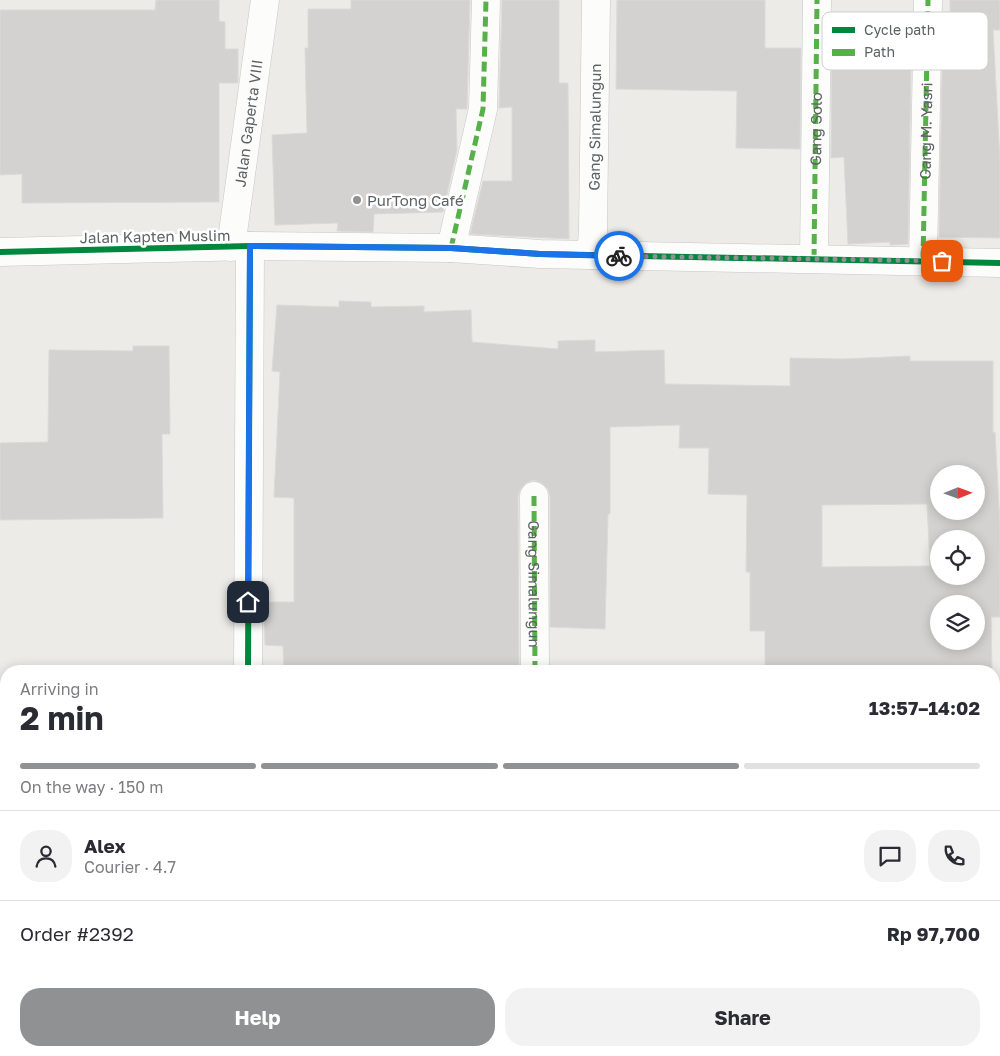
<!DOCTYPE html>
<meta charset="utf-8">
<style>
body{margin:0;font-family:"Golos Text",sans-serif;background:#f2f2f3;color:#2b2b33;height:100vh;display:flex;flex-direction:column;font-size:19px;white-space:nowrap}
*{box-sizing:border-box;margin:0}
p{font-size:16px;color:#7c7c81}
.icon{flex:none;width:28px;height:28px;fill:none;stroke:currentColor;stroke-width:2;stroke-linecap:round;stroke-linejoin:round}
.map{position:relative;flex:1;overflow:hidden}
.drawer{position:absolute;left:0px;top:665px;width:1000px;height:391px;display:flex;flex-direction:column;background:#fff;border-radius:20px 20px 0 0;box-shadow:0 2px 12px #0003}
.drawer>*{flex:none}
.needle{width:32px;rotate:89deg}
.fabs{position:absolute;left:930px;top:465px;display:grid;gap:10px}
.fabs a{display:grid;place-items:center;width:55px;height:55px;border-radius:50%;background:#fff;box-shadow:0 2px 12px #0003;font-size:25px}
.pin{position:absolute;display:grid;place-items:center;width:42px;height:42px;color:#fff;margin:-21px;border-radius:10px;box-shadow:0 2px 8px #0006}
.courier{position:absolute;display:grid;place-items:center;width:50px;height:50px;margin:-25px;border:4px solid #1a73e8;border-radius:50%;background:#fff;color:#222;box-shadow:0 1px 6px #0007}
.overview em{font-style:normal;font-weight:700}
.overview div{display:flex;flex-direction:column-reverse}
.overview{display:flex;align-items:center;justify-content:space-between;height:85px;padding:0 20px}
h1{font-size:32px;font-weight:700;line-height:38px}
.bar{display:grid;grid-template-columns:repeat(4,1fr);gap:8px 5px;align-content:center;height:60px;padding:0 20px}
.bar i{height:6px;border-radius:4px;background:#e1e1e2}
.bar .on{background:#8f9192}
.bar p{grid-column:span 4}
.line{display:flex;align-items:center;gap:12px;padding:0 20px;border-top:1px solid #e1e1e2}
.line div{flex:1}
.round{display:grid;place-items:center;flex:none;width:52px;height:52px;border-radius:20px;background:#f2f2f3}
.action{display:flex;gap:10px;margin-top:auto;padding:10px 20px}
.action a{flex:1;height:58px;border-radius:20px;background:#8f9192;color:#fff;font-size:20px;font-weight:700;line-height:58px;text-align:center}
.action a+a{background:#f2f2f3;color:#2b2b33}
.map>svg:first-child{display:block}
.building{fill:#d3d2d0;stroke:#dcdad6;fill-rule:evenodd}
.lines{fill:none;stroke-linecap:round;stroke-linejoin:round}
.minor-casing{stroke:#c7c7c7;stroke-width:29}
.minor{stroke:#fcfcfb;stroke-width:28}
.quiet{stroke:#58b04a;stroke-width:5;stroke-dasharray:10 5;stroke-linecap:butt}
.cycleway-casing{stroke:#fff;stroke-width:9}
.cycleway{stroke:#00873e;stroke-width:6}
.done{stroke:#8f9192;stroke-width:5;stroke-dasharray:0 9}
.route{stroke:#1a73e8;stroke-width:6}
.poi-dot{fill:#8f9192;stroke:#fff;stroke-width:2}
.labels{text-anchor:middle;dominant-baseline:central;stroke-width:5;stroke-linejoin:round;paint-order:stroke}
.street-label{font-size:15px;fill:#5d6165;stroke:#fff}
.poi-label{font-size:15px;fill:#5d6165;stroke:#fff;text-anchor:start}
.key{fill:#fff;stroke:#ced0d1;stroke-width:1}
.key-label{font-size:14px;fill:#5d6165}
</style>
<div class="map">
<svg width="1000" height="1056" viewBox="0 0 1000 1056">
<rect width="100%" height="100%" fill="#ecebe7"/>
<!-- building -->
<g class="building">
<polygon points="156,0 219,0 219,21 225,22 225,49 238,49 238,83 219,83 219,202 22,203 22,174 0,175 0,10 155,10"/>
<polygon points="351,0 470,0 467,107 467,109 456,109 457,150 443,212 374,214 373,232 337,231 338,223 275,225 272,135 307,133 305,48 308,48 308,9 351,9"/>
<polygon points="502,0 559,0 559,83 568,83 569,239 470,234 483,181 512,181 512,107 499,108"/>
<polygon points="617,0 765,0 765,48 801,48 800,149 736,148 737,91 616,89"/>
<polygon points="950,0 1000,0 1000,30 993,30 1000,160 1000,238 939,237 943,15 950,15"/>
<polygon points="884,14 912,14 908,244 890,245 890,242 848,244 844,157 831,158 832,23 884,20"/>
<path d="M339 301 371 302V307L424 306V312L471 310 472 342 558 349V341L595 340V352L664 350 665 384 790 386V358L843 359 910 356V361H993V433L995 432 1000 524V617H991L992 671H765V631H750V572H746L747 495 708 494 709 448H679L680 425 610 427V514H608L605 629 550 627V496L548 489 542 483 533 480 526 483 521 488 518 496 519 671H284L283 646 265 645 264 602H294V498L274 497 280 372 272 371 277 305 339 307ZM939 474H976V511H939ZM927 504 930 566 822 567V505ZM939 539H976V576H939ZM939 604H976V641H939Z"/>
<polygon points="133,346 169,346 170,434 162,434 163,518 0,520 0,443 48,442 49,350 133,351"/>
</g>
<g class="lines">
<!-- minor casing -->
<g class="minor-casing">
<g id="minor">
<path id="s1" d="M231 247 265 0"/>
<polyline points="451,248 483,109 486,0"/>
<polyline points="0,252 250,246 451,248 540,254 1000,263"/>
<path id="s2" d="M591 255 593 231 596 0"/>
<polyline points="814,259 817,0"/>
<polyline points="923,261 928,0"/>
<path id="s3" d="M534 496 535 671"/>
<polyline points="248,671 250,246"/>
<polyline points="0,776 6,776"/>
<polyline points="0,957 6,957"/>
<polyline points="994,1009 1000,1009"/>
<polyline points="790,1050 790,1056"/>
<polyline points="245,1053 314,1056"/>
<polyline points="204,1056 204,1050"/>
<polyline points="489,1056 518,1050"/>
</g>
</g>
<!-- minor -->
<use href="#minor" class="minor"/>
<!-- quiet -->
<g class="quiet">
<polyline points="451,248 483,109 486,0"/>
<path id="s4" d="M814 259 817 0"/>
<path id="s5" d="M923 261 928 0"/>
<polyline points="534,496 535,671"/>
<polyline points="994,1009 1000,1009"/>
<polyline points="790,1050 790,1056"/>
<polyline points="245,1053 314,1056"/>
<polyline points="489,1056 518,1050"/>
</g>
<!-- cycleway casing -->
<g class="cycleway-casing">
<g id="cycleway">
<polyline points="0,252 250,246 451,248 540,254 1000,263"/>
<polyline points="248,671 250,246"/>
</g>
</g>
<!-- cycleway -->
<use href="#cycleway" class="cycleway"/>
</g>
<g class="lines">
<!-- done -->
<polyline class="done" points="619,256 942,261"/>
<!-- route -->
<polyline class="route" points="248,602 250,246 451,248 540,254 619,256"/>
</g>
<!-- markers -->
<circle class="poi-dot" cx="357" cy="200" r="5"/>
<g class="labels">
<!-- street labels -->
<g class="street-label">
<text stroke="none"><textPath href="#s1" startOffset="125">Jalan Gaperta VIII</textPath></text>
<text stroke="none"><textPath href="#s2" startOffset="128">Gang Simalungun</textPath></text>
<text stroke="none"><textPath href="#s4" startOffset="130">Gang Solo</textPath></text>
<text stroke="none"><textPath href="#s5" startOffset="130">Gang M. Yasri</textPath></text>
<text transform="translate(155 236) rotate(-1)">Jalan Kapten Muslim</text>
<text stroke="none"><textPath href="#s3" startOffset="88">Gang Simalungun</textPath></text>
</g>
<!-- poi labels -->
<g class="poi-label">
<text x="367" y="200">PurTong Café</text>
</g>
</g>
<!-- legend -->
<rect x="822" y="12" width="166" height="58" rx="8" class="key"/>
<rect x="832" y="27" width="23" height="6" fill="#00873e"/>
<rect x="832" y="49" width="23" height="7" fill="#58b04a"/>
<g class="key-label">
<text x="864" y="35">Cycle path</text>
<text x="864" y="57">Path</text>
</g>
</svg>
<div class="fabs">
<a><svg class="needle" viewBox="-14 -14 28 28"><path d="M0-13l5 13h-10z" fill="#e53935"/><path d="M0 13l5-13h-10z" fill="#7c7c81"/></svg></a>
<a><svg class="icon" aria-label="locate" viewBox="0 0 24 24"><circle cx="12" cy="12" r="6"/><path d="M12 2v4M12 18v4M2 12h4M18 12h4"/></svg></a>
<a><svg class="icon" aria-label="layers" viewBox="0 0 24 24"><path d="M12 4l9 5-9 5-9-5zM3 14l9 5 9-5"/></svg></a>
</div>
<div class="pin" style="left:942px;top:261px;background:#ea580c"><svg class="icon" aria-label="bag" viewBox="0 0 24 24"><path d="M5 8h14l-1 12H6zM9 8a3 3 0 0 1 6 0"/></svg></div>
<div class="pin" style="left:248px;top:602px;background:#1f2937"><svg class="icon" aria-label="home" viewBox="0 0 24 24"><path d="M3 11l9-7 9 7M6 9v11h12V9"/></svg></div>
<div class="courier" style="left:619px;top:256px"><svg class="icon" aria-label="bike" viewBox="0 0 24 24"><circle cx="6" cy="16" r="4"/><circle cx="18" cy="16" r="4"/><path d="M6 16l4-8h5l3 8M10 8l3 8H6M13 5h3"/></svg></div>
<section class="drawer">
<div class="overview"><div><h1>2 min</h1><p>Arriving in</p></div><em>13:57–14:02</em></div>
<div class="bar"><i class="on"></i><i class="on"></i><i class="on"></i><i></i><p>On the way · 150 m</p></div>
<div class="line" style="height:90px"><a class="round"><svg class="icon" aria-label="person" viewBox="0 0 24 24"><circle cx="12" cy="8" r="4"/><path d="M4 21q1-7 8-7t8 7"/></svg></a><div><b>Alex</b><p>Courier · 4.7</p></div><a class="round"><svg class="icon" aria-label="chat" viewBox="0 0 24 24"><path d="M4 5h16v11H9l-5 4z"/></svg></a><a class="round"><svg class="icon" aria-label="phone" viewBox="0 0 24 24"><path d="M5 4h4l2 5-3 2q2 4 5 5l2-3 5 2v4C11 20 4 13 5 4z"/></svg></a></div>
<div class="line" style="height:65px"><div>Order #2392</div><b>Rp 97,700</b></div>
<div class="action"><a>Help</a><a>Share</a></div>
</section>
</div>
